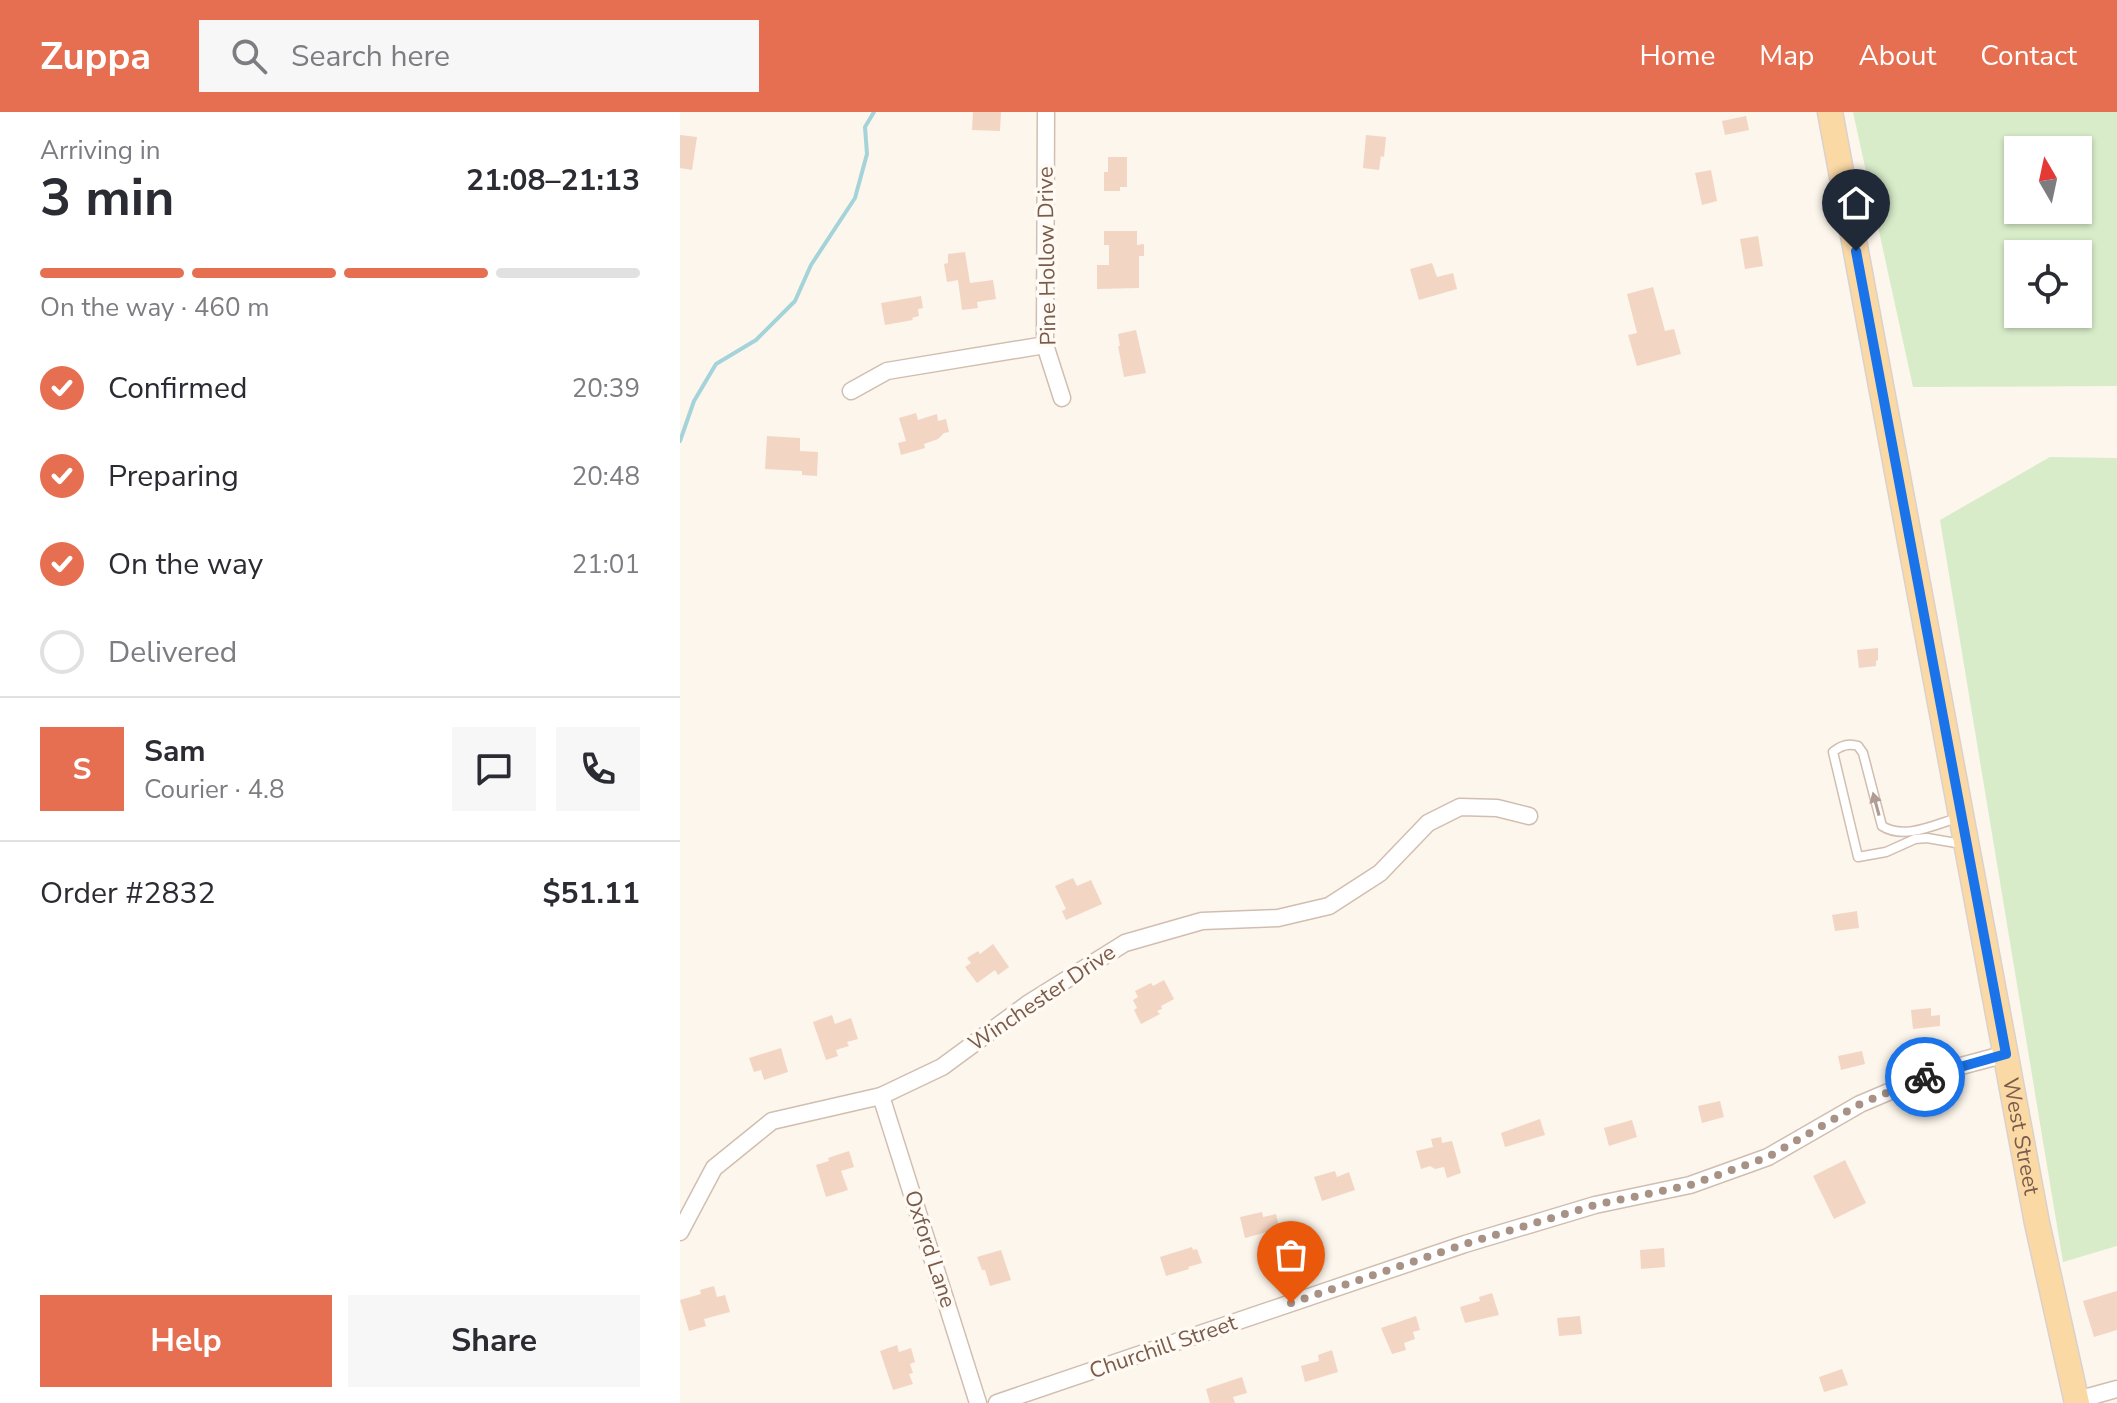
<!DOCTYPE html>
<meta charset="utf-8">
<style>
body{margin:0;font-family:"Nunito Sans",sans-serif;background:#f7f7f7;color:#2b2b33;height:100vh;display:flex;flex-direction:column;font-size:30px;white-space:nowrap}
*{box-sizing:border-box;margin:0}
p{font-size:26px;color:#7c7c81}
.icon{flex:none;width:44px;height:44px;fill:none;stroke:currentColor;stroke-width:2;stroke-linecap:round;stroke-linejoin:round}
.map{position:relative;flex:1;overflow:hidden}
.panel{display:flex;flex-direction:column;background:#fff;width:680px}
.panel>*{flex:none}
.needle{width:52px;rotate:351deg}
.fabs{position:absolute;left:1324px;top:24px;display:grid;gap:16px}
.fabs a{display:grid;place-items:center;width:88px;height:88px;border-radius:0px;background:#fff;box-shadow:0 2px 6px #0004;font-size:40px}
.pin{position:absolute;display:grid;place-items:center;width:68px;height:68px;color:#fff;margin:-82px -34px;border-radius:50% 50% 50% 0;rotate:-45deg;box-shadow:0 0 8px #0007}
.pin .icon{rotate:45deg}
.courier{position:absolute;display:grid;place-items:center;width:80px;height:80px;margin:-40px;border:6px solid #1a73e8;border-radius:50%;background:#fff;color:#222;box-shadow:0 2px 10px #0007}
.head em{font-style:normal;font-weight:700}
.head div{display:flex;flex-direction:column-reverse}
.head{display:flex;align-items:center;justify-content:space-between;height:136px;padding:0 40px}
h1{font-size:52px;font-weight:700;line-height:60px}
.bar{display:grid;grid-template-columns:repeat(4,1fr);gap:12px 8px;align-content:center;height:96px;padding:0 40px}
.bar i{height:10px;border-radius:6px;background:#e1e1e2}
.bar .current{background:#e76f51}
.bar p{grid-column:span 4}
.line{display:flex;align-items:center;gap:20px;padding:0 40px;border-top:2px solid #e1e1e2}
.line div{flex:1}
.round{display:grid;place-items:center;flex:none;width:84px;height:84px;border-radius:0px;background:#f7f7f7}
ol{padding:0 40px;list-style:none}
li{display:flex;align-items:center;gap:24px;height:88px}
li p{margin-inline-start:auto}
li .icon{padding:8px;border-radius:50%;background:#e76f51;color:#fff;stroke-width:4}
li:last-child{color:#7c7c81}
li i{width:44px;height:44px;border:4px solid #e1e1e2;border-radius:50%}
.action{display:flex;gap:16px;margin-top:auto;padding:16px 40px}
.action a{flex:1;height:92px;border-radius:0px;background:#e76f51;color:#fff;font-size:32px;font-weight:700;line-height:92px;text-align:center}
.action a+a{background:#f7f7f7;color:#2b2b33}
header{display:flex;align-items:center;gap:48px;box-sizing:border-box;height:112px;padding:0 40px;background:#e76f51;color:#fff}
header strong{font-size:38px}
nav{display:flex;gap:44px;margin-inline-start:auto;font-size:28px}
.search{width:560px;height:72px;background:#f7f7f7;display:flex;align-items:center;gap:20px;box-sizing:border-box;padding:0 28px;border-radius:0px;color:#7c7c81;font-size:30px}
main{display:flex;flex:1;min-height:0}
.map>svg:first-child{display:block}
.green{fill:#d8ecc9;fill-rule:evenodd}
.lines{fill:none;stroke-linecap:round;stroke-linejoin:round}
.stream{stroke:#a5d3da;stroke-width:4}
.building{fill:#f3d5c3}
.lane-casing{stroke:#d1beb0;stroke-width:11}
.street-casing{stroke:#d1beb0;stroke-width:19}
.primary-casing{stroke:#dad1cd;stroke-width:27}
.lane{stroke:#fff;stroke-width:8}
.street{stroke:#fff;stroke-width:16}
.primary{stroke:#fbd9a5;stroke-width:24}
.oneway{fill:#af9d94}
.done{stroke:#a89285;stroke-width:8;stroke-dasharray:0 14.4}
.route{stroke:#1a73e8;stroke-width:10}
.labels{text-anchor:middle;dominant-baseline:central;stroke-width:7;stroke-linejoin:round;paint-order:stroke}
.street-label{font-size:22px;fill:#7a5c4d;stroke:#fffaf3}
</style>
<header>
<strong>Zuppa</strong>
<div class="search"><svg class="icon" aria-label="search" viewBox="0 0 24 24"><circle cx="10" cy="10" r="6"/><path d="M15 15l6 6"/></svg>Search here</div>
<nav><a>Home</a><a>Map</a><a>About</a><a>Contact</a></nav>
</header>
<main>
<section class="panel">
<div class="head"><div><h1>3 min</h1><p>Arriving in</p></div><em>21:08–21:13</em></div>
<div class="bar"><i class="current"></i><i class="current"></i><i class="current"></i><i></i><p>On the way · 460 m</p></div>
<ol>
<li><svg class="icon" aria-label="check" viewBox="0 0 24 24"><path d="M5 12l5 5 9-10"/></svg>Confirmed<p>20:39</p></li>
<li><svg class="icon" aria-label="check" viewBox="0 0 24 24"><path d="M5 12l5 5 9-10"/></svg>Preparing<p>20:48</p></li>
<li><svg class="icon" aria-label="check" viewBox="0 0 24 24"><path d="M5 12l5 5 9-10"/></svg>On the way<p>21:01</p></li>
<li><i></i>Delivered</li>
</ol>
<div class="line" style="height:144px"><b class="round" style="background:#e76f51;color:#fff">S</b><div><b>Sam</b><p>Courier · 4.8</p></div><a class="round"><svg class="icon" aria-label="chat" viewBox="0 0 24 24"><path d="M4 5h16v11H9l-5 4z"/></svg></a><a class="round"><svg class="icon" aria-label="phone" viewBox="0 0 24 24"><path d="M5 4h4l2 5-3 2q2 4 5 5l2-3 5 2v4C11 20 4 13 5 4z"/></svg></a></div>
<div class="line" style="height:104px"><div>Order #2832</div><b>$51.11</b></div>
<div class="action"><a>Help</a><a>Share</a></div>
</section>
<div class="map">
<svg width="1437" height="1291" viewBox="0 0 1437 1291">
<rect width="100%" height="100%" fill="#fdf6ec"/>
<!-- green -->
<g class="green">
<path d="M1173 0H1437V274L1233 275ZM1338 38H1398V98H1338ZM1338 142H1398V202H1338Z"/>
<polygon points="1370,345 1437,346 1437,1134 1383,1150 1260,408"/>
</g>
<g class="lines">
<!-- stream -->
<polyline class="stream" points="0,329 14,289 36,252 76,228 115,189 131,153 175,86 187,42 185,15 194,0"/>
</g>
<!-- building -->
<g class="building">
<polygon points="293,0 321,0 320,19 292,18"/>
<polygon points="1066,4 1069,18 1045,23 1042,9"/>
<polygon points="0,23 17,25 12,58 0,56"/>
<polygon points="686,23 706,25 704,45 701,44 699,58 683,56"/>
<polygon points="428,45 447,45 447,75 440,75 440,79 424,79 424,60 428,60"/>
<polygon points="1031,58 1037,89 1022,93 1015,61"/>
<polygon points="424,119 457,119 457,133 464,132 464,144 459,144 459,176 417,177 417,153 429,153 429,133 424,133"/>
<polygon points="1078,124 1083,154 1065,157 1060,127"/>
<polygon points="285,140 290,171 313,168 316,187 297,190 298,196 282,198 278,168 267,170 264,152 268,151 268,142"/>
<polygon points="752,151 757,165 773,161 777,177 739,188 730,157"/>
<polygon points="973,175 985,219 994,217 1001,242 957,254 948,223 957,221 947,182"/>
<polygon points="241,184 243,196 238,197 239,204 232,206 233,208 205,213 201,191"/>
<polygon points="456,218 466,261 444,265 438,234 440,234 438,222"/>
<polygon points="236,301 238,308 257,302 258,309 266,307 269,320 264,321 258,327 244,332 245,336 221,343 218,331 226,329 219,306"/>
<polygon points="87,324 120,326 120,339 138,340 137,364 122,363 122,359 85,357"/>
<polygon points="1198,536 1198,548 1196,549 1196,554 1179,556 1177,538"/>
<polygon points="393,766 397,774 411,768 422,792 386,808 382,799 386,797 375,774"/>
<polygon points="1177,799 1179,816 1155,819 1152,803"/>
<polygon points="313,832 329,855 318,863 315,858 297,871 285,855 291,851 287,846 298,839 300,842"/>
<polygon points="484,868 494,887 481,894 482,897 477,899 480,902 461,912 454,898 457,896 453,888 458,885 455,879 471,871 473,874"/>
<polygon points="1251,896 1251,904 1260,903 1260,914 1233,917 1231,898"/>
<polygon points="152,903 155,912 171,906 178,927 167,930 169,934 156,938 158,944 146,948 133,910"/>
<polygon points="101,936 108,960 84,968 81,958 74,960 69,946"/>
<polygon points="1182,939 1185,952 1161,958 1158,944"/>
<polygon points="1040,989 1044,1005 1022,1011 1018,994"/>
<polygon points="860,1007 865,1023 825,1035 821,1021"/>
<polygon points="952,1008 957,1025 929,1034 924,1016"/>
<polygon points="761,1025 762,1031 772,1029 781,1061 767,1066 764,1055 755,1057 750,1054 741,1057 736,1039 753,1035 751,1027"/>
<polygon points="169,1039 174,1055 161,1059 168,1078 146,1085 136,1053 149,1049 148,1046"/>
<polygon points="1165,1048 1186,1091 1154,1107 1133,1064"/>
<polygon points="655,1059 657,1065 669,1060 675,1078 642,1089 634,1065"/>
<polygon points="582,1100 583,1105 596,1102 600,1120 587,1123 587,1120 565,1126 560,1105"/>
<polygon points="512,1135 513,1138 517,1137 522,1151 508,1155 509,1157 486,1164 480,1145"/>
<polygon points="984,1136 985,1155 961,1157 960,1138"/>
<polygon points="321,1138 331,1168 310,1174 305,1158 302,1158 297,1145"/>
<polygon points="34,1174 37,1185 45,1183 50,1200 24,1207 26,1214 9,1219 0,1188 21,1182 20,1178"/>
<polygon points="1437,1179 1437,1218 1414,1225 1403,1189"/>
<polygon points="812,1181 819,1203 785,1211 780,1195 800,1189 799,1185"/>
<polygon points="736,1204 740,1218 733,1220 735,1227 724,1231 726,1238 712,1242 701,1216"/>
<polygon points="900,1204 902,1222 879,1224 877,1206"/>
<polygon points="217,1233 219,1240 231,1236 235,1250 230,1252 233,1261 229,1262 233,1272 213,1278 200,1239"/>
<polygon points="652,1238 658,1260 625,1270 621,1254 639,1249 638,1243"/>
<polygon points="1162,1257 1168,1273 1144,1280 1139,1265"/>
<polygon points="562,1265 567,1281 553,1285 555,1291 530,1291 526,1277"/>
</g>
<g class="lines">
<!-- lane casing -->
<g class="lane-casing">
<path id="lane" d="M1277 706C1254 713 1224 728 1202 714L1183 641 1178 634C1169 631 1161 633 1153 640L1178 745 1206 740 1235 727 1247 726 1282 732"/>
</g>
<!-- street casing -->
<g class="street-casing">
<g id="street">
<polyline points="366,0 365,233 382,286"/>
<polyline points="171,279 207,259 365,233"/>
<polyline points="201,984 298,1291"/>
<polyline points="0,1120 34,1056 92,1009 201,984 262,955 349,891 445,831 522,809 598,806 649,794 700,761 748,711 780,695 817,696 849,704"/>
<polyline points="1397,1288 1437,1277"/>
<polyline points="317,1291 785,1132 915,1093 1010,1073 1088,1045 1180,992 1251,962 1326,942"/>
</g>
</g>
<!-- primary casing -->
<g class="primary-casing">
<g id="primary">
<path id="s1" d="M1150 0 1357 1111 1397 1291"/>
</g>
</g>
<!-- lane -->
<use href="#lane" class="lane"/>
<!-- street -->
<use href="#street" class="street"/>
<!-- primary -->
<use href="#primary" class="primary"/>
</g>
<!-- one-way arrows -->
<defs><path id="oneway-solid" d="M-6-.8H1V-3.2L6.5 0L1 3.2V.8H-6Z" transform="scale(2)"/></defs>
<use class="oneway" href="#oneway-solid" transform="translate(1196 692) rotate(-105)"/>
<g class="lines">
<!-- done -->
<polyline class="done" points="611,1191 785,1132 915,1093 1010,1073 1088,1045 1180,992 1245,965"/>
<!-- route -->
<polyline class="route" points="1176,139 1326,942 1245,965"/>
</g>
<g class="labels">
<!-- street labels -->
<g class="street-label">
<text transform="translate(367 144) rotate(-91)">Pine Hollow Drive</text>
<text transform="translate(362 886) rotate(-34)">Winchester Drive</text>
<text stroke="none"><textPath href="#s1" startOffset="1042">West Street</textPath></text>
<text transform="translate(250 1137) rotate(72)">Oxford Lane</text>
<text transform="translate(483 1235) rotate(-19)">Churchill Street</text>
</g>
</g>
</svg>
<div class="fabs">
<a><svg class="needle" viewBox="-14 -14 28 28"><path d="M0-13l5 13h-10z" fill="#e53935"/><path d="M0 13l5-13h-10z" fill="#7c7c81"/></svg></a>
<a><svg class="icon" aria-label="locate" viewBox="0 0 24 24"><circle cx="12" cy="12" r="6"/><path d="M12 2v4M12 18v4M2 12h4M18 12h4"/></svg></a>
</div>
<div class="pin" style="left:611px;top:1191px;background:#ea580c"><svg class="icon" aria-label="bag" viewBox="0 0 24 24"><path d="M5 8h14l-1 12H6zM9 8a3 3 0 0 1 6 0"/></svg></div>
<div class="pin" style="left:1176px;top:139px;background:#1f2937"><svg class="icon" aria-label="home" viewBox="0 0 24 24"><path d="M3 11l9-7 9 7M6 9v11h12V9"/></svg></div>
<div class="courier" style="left:1245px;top:965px"><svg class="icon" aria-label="bike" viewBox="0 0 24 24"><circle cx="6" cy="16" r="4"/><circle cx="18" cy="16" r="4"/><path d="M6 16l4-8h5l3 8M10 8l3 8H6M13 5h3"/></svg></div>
</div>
</main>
